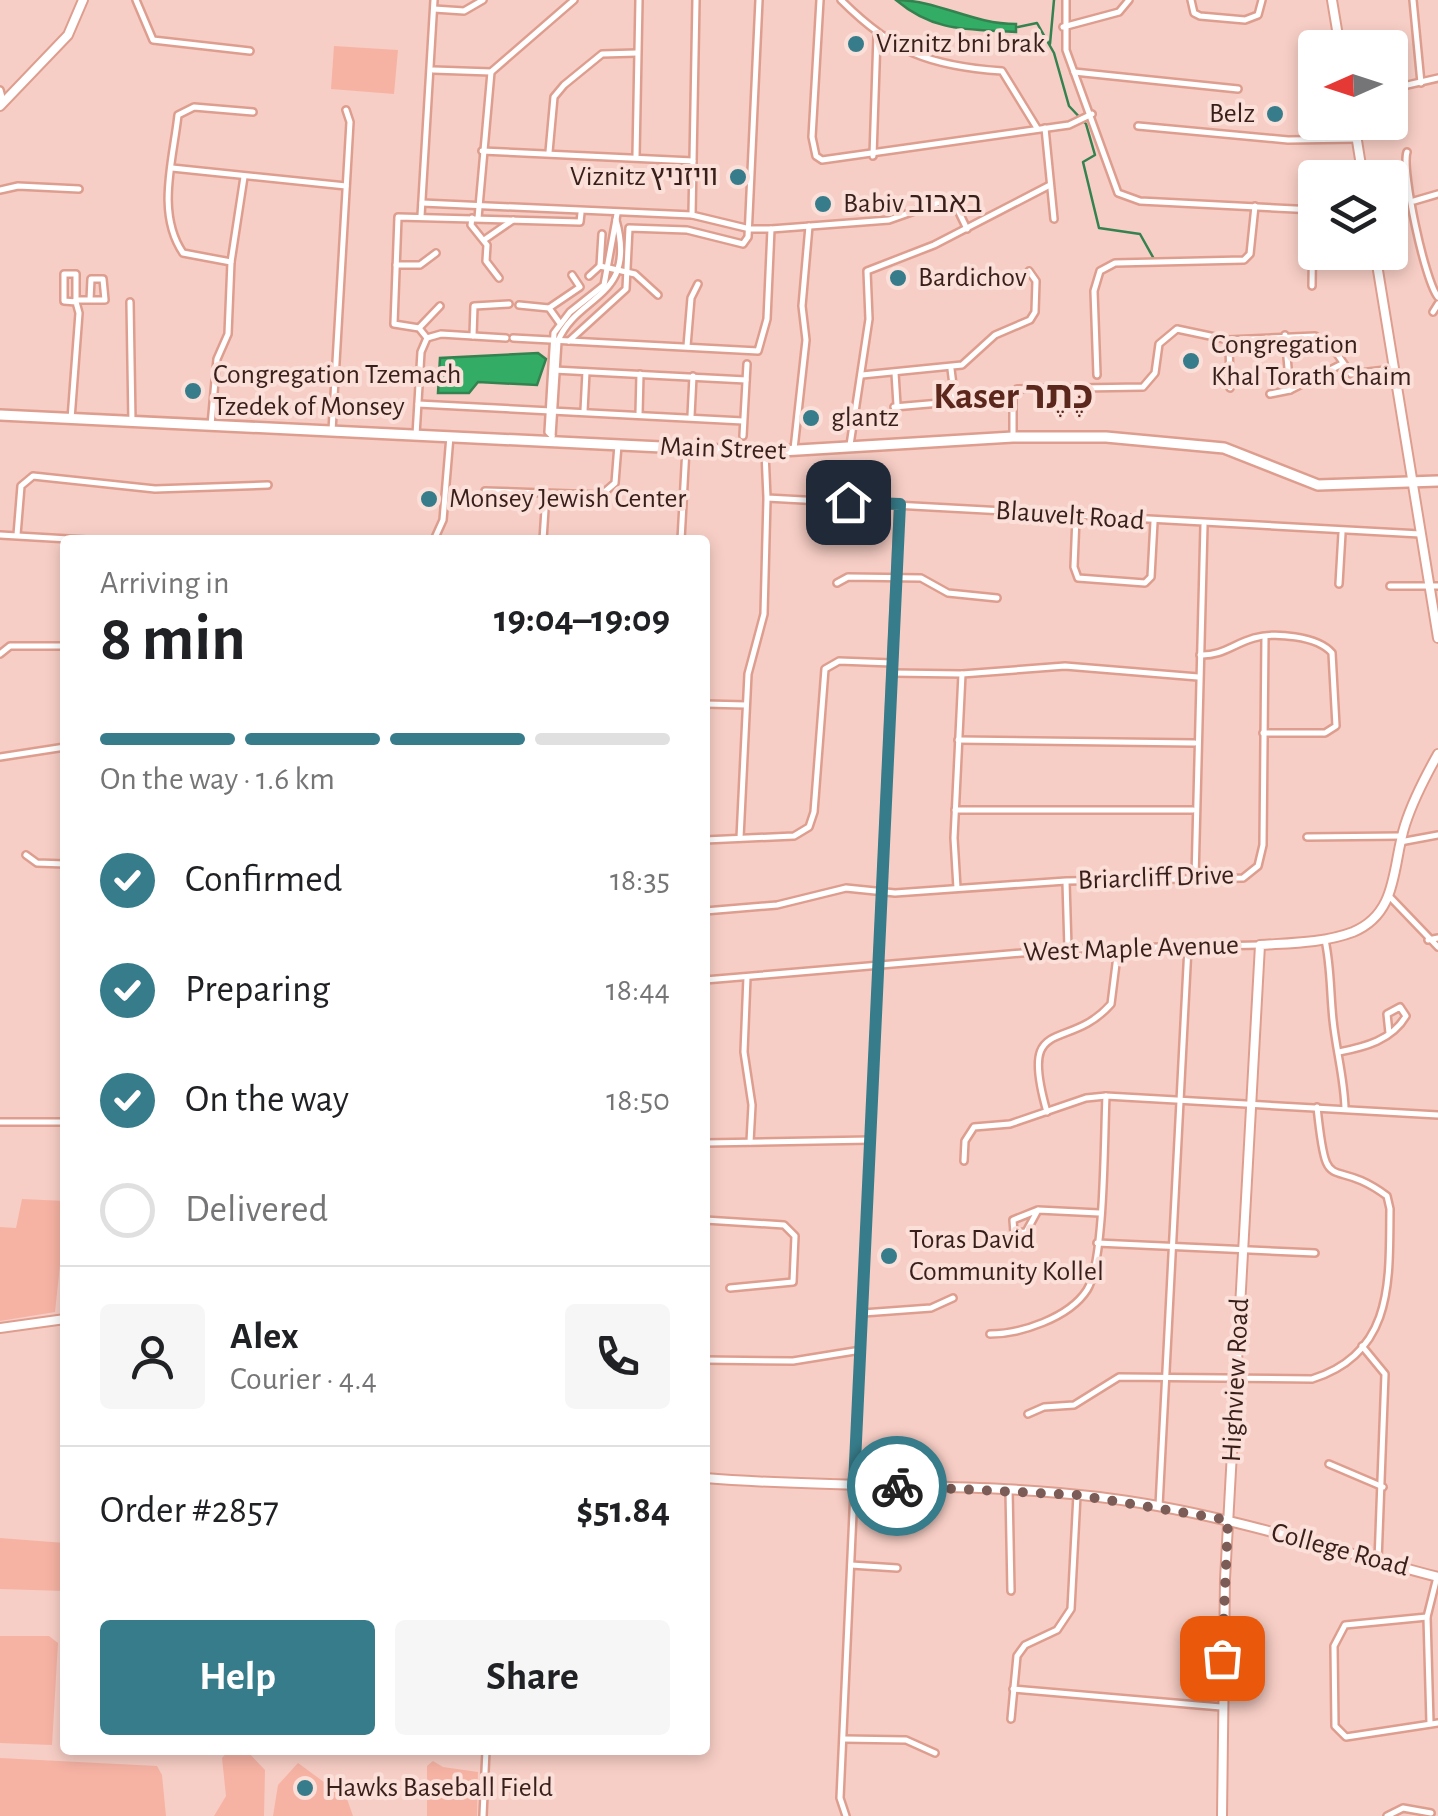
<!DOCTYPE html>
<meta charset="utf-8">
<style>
body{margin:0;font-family:"Alegreya Sans","Noto Sans Hebrew",sans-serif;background:#f6f6f6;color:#202124;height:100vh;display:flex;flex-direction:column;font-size:38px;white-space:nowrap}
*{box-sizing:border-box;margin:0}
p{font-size:32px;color:#757577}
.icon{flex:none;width:55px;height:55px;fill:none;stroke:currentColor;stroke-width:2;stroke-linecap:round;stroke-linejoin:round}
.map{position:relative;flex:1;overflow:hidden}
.sheet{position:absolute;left:60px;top:535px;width:650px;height:1220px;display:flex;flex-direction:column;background:#fff;border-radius:10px;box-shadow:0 5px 15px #0003}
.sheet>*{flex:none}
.needle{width:65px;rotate:267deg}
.controls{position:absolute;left:1298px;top:30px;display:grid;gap:20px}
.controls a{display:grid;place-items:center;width:110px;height:110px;border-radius:10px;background:#fff;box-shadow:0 5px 15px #0003;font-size:50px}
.pin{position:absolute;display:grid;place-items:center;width:85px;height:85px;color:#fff;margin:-42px;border-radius:20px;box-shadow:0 5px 15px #0006}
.courier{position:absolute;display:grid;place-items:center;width:100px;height:100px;margin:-50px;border:8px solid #377c8a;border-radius:50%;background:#fff;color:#222;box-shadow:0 2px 12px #0007}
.summary em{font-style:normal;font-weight:600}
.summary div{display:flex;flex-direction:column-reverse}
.summary{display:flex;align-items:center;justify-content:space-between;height:170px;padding:0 40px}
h1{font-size:65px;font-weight:600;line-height:75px}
.bar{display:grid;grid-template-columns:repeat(4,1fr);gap:15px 10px;align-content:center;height:120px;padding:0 40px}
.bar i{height:12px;border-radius:8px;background:#e0e0e0}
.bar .current{background:#377c8a}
.bar p{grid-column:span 4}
.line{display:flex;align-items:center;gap:25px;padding:0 40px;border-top:2px solid #e0e0e0}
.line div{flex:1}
.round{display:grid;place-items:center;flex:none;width:105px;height:105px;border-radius:10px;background:#f6f6f6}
ol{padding:0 40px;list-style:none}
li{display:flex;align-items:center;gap:30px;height:110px}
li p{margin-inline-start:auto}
li .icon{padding:10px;border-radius:50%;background:#377c8a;color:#fff;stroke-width:4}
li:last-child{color:#757577}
li i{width:55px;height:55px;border:5px solid #e0e0e0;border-radius:50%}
.action{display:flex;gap:20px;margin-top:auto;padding:20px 40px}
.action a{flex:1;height:115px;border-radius:10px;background:#377c8a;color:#fff;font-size:40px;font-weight:600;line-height:115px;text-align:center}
.action a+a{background:#f6f6f6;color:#202124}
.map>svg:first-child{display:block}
.green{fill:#f6b3a4}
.water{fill:#33ad66;stroke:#34824f;stroke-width:2.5}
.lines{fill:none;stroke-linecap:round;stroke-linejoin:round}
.stream{stroke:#34824f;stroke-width:2.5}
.minor-casing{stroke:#de9e8f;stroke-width:10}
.tertiary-casing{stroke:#de9e8f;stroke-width:12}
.secondary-casing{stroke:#de9e8f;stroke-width:14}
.minor{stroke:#fff;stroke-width:5}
.tertiary{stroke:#fff;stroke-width:8}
.secondary{stroke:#fff;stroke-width:9}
.done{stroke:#7b5c56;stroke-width:10;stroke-dasharray:0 18}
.route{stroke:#377c8a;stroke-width:12}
.poi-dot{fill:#377c8a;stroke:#fbdfd9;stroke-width:4}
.labels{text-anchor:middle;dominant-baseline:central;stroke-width:8;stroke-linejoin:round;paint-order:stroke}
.poi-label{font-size:28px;fill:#381f1a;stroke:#fbdfd9;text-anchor:start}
.street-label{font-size:28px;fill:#381f1a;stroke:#fbdfd9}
.district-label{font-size:38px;font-weight:bold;fill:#5b271c;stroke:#fbdfd9}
</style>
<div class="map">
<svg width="1438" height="1816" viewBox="0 0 1438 1816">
<rect width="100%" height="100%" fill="#f7cec5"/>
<!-- green -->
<g class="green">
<polygon points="334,46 398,50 394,94 331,89"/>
<polygon points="22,1199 65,1201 65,1262 60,1265 55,1312 0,1321 0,1227 16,1228"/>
<polygon points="0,1538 65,1543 65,1591 0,1589"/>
<polygon points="0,1636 49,1636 58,1643 52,1745 0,1743"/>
<polygon points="229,1750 246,1750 265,1770 264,1816 214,1816 226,1796 222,1758"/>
<polygon points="0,1758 157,1766 162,1775 166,1816 0,1816"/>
<polygon points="433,1761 443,1767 478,1772 477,1816 427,1816 427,1766"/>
<polygon points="298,1763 347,1799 353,1816 273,1816 278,1785"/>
</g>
<!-- water -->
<g class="water">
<path d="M896 0C938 0 972 24 1016 24V32C970 29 935 33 896 0Z"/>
<polygon points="538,353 546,359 537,385 478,382 469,393 438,393 440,358"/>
</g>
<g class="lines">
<!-- stream -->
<g class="stream">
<polyline points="1018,27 1037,23 1054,53 1069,106 1086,124 1095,155 1083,162 1099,228 1140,234 1154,259"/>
<polyline points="1050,44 1054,0"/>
</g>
<!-- minor casing -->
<g class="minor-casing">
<g id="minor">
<polyline points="136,0 153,40 250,51"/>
<polyline points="820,0 812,137 816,156 822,160 1069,125 1092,114"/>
<path d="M841 0C893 52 929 66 1002 71L1037 128"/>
<polyline points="1066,0 1066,50 1118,193 1140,201 1315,210"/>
<polyline points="1191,0 1194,13 1200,16 1245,20 1258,15 1262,0"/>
<polyline points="1413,0 1421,83"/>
<polyline points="434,9 464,11 483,0"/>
<polyline points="1063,27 1119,12 1129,0"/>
<polyline points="433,70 491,72 574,0"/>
<polyline points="1074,72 1238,89"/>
<polyline points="1305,83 1315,79"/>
<polyline points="1390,89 1438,78"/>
<polyline points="0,90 3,101"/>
<polyline points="1138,126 1288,140 1357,139"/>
<polyline points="1045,128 1054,219"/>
<polyline points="482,151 693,161"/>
<polyline points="549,152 554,97 564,85 602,54 637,53"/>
<path d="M1407 152C1401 170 1425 282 1438 297"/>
<polyline points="636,156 639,0"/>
<polyline points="873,156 877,36"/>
<polyline points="172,168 346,186"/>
<polyline points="0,190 18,186 79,189"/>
<polyline points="1414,201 1438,194"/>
<polyline points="422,203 692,215 750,229 771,229 889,220 943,201 956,206 967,229"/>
<polyline points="692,215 696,0"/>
<polyline points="421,216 434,0"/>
<polyline points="472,218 471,225 487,245 486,261 499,278"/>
<polyline points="478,218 491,72"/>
<polyline points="484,240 513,220"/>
<path d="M231 262 183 253C156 213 173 161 178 115L194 107 253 112"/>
<polyline points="396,265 420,265 436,253"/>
<polyline points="600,266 602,234"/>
<polyline points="589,276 600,266 635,274 658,295"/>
<polyline points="1312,286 1313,210"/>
<path d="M76 300C85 300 95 300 105 300L103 279H91L90 300"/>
<polyline points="130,302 132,422"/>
<polyline points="519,305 549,308 559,322"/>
<polyline points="549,308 580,287 572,275"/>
<polyline points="1433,312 1438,304"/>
<polyline points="419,328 440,306"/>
<polyline points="1285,335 1290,390"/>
<polyline points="473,336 474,306 509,304"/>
<polyline points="427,338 441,334 506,338"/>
<polyline points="513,338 758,351 767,319 771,229"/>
<polyline points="1229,340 1230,388"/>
<polyline points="569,341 626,289 629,228 687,230 743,244 748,237 759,0"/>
<polyline points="687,346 691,298 698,284"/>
<polyline points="951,369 955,401"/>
<polyline points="554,370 746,380"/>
<polyline points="895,373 897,405"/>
<polyline points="862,375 962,365 995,335 1030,320 1035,312 1036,281 1029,271"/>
<polyline points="1097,375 1094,291 1100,271 1115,263 1244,260 1250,254 1255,206"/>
<polyline points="1270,394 1290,390 1342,364"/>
<polyline points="418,404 743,421"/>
<polyline points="894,407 975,400"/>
<polyline points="584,411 586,372"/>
<polyline points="639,414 640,374"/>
<polyline points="691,416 693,376"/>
<polyline points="71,419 79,313 76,302 64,301 64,274 76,274 76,302"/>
<polyline points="211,425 217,359 228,334 231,262 244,177"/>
<polyline points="332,431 350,122 346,110"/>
<polyline points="416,435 421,352 427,338 419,328 394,324 398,217 580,222 581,213"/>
<polyline points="552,436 548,432 554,333 570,312 604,285 617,214"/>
<path d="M552 436 558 341C577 294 638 299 616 220"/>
<polyline points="743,436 747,364"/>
<polyline points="1013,437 1013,397 1017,389 1143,387 1155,373 1159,344 1177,329 1229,340 1315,336 1333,348 1351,374 1394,369"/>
<polyline points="850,445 869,319 867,271 934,245 1050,185"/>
<polyline points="794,449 806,340 802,306 809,226"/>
<polyline points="765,452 767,498 1420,534"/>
<polyline points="485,491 601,495 615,483 618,445"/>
<polyline points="1076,517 1074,567 1078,578 1145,583 1151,577 1154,522"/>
<polyline points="0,535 86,540"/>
<polyline points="17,535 21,486 33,476 155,489 268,485"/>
<polyline points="434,540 443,520 450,436"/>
<polyline points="543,540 546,494"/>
<polyline points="681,540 686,448"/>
<polyline points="837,583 848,577 921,578 948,593 997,598"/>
<polyline points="1339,584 1342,533"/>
<polyline points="1390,586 1438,586"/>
<polyline points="0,654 10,646 65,646"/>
<path d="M1200 655C1222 656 1233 644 1254 638 1274 632 1318 636 1332 653L1336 726 1325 733H1263"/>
<polyline points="892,673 962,674 1065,666 1198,677"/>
<polyline points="705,704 746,705"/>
<polyline points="958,740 1195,743"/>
<polyline points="0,757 65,747"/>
<polyline points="955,810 1193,810"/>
<polyline points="1307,837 1401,836"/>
<polyline points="740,838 748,674 764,614 767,499"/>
<polyline points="705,840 794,836 809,827 814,812 825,669 839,661 892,663"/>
<polyline points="1400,842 1438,835"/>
<polyline points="26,855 37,863 65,864"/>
<polyline points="1195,879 1204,525"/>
<polyline points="1066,882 1068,949"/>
<polyline points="957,888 954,838 962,674"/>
<polyline points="1390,897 1438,947"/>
<polyline points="705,911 777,905 846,888 895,893 1066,881 1243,878 1258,866 1263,845 1265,637"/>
<path d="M1325 940C1331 967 1330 992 1333 1020 1336 1050 1344 1077 1345 1108"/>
<polyline points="1428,940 1438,938"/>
<polyline points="747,977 744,1052 752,1105 750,1142"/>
<polyline points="705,980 1068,949 1260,945"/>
<path d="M1339 1052C1365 1047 1392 1040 1406 1016L1400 1007 1387 1014 1389 1033"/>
<path d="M1047 1112C1018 1011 1067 1054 1111 1004L1118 948"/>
<polyline points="0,1122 65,1122"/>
<polyline points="705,1143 870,1140"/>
<polyline points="964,1161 965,1141 974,1127 1010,1124 1086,1098 1106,1096 1438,1115"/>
<polyline points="1038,1210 1013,1220 1014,1233 1026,1232 1038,1210 1099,1213"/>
<polyline points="705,1220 784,1225 795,1236 793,1282 730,1288"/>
<polyline points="1097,1243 1315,1253"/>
<polyline points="863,1313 931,1308 953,1298"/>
<path d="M990 1334C1020 1334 1069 1318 1087 1290 1105 1262 1104 1136 1106 1096"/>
<polyline points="1362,1346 1385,1374 1378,1561"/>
<polyline points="705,1360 793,1361 861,1350"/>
<path d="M1028 1414 1044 1407 1074 1405 1119 1377 1312 1379C1395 1353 1389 1279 1390 1209L1387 1196C1329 1153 1327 1203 1317 1107"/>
<polyline points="1329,1464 1383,1487"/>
<polyline points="1009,1490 1011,1591"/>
<polyline points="1159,1506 1188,947"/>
<polyline points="851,1565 897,1568"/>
<polyline points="1427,1617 1345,1625 1334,1646 1335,1726 1346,1737 1438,1723"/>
<polyline points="1013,1689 1221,1707"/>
<polyline points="1011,1719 1017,1656 1025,1645 1057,1630 1071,1609 1077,1495"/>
<polyline points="1430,1723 1427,1617 1437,1577"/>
<polyline points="844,1739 906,1740 935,1753"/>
<polyline points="483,1816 486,1750"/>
<polyline points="846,1816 840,1798 899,504"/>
<polyline points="1387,1816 1403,1808 1431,1813"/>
</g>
</g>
<!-- tertiary casing -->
<g class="tertiary-casing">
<g id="tertiary">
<polyline points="1332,0 1340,48"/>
<polyline points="0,106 68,35 83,0"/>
<polyline points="1354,122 1363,178"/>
<polyline points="1375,252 1438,638"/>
<polyline points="0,1328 65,1319"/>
<path d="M705 1478C836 1489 968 1481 1099 1497 1215 1511 1326 1548 1438 1577"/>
<path d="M1222 1816 1225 1579 1260 945C1290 943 1324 943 1353 932 1399 913 1392 865 1405 825 1413 800 1425 777 1438 754"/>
</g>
</g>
<!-- secondary casing -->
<g class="secondary-casing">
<polyline id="secondary" points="0,415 765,452 1013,437 1106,437 1224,448 1318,485 1438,481"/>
</g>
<!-- minor -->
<use href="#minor" class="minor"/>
<!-- tertiary -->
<use href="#tertiary" class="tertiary"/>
<!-- secondary -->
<use href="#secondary" class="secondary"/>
</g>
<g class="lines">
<!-- done -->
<polyline class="done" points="897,1486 1077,1495 1228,1520 1222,1658"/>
<!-- route -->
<polyline class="route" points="848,502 900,504 854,1484 897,1486"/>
</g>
<!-- markers -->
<g class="poi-dot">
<circle cx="856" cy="44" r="10"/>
<circle cx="1275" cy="114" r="10"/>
<circle cx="738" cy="177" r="10"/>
<circle cx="823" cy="204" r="10"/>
<circle cx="898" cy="278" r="10"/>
<circle cx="1191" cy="361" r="10"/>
<circle cx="193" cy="391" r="10"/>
<circle cx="811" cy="418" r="10"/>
<circle cx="429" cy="499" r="10"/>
<circle cx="889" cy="1256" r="10"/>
<circle cx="305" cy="1788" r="10"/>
</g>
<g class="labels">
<!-- poi labels -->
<g class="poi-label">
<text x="876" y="44">Viznitz bni brak</text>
<text x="1255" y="114" text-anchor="end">Belz</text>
<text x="718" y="177" text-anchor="end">Viznitz וויזניץ</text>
<text x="843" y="204">Babiv באבוב</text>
<text x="918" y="278">Bardichov</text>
<text x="1211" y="345">Congregation<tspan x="1211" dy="32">Khal Torath Chaim</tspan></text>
<text x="213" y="375">Congregation Tzemach<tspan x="213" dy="32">Tzedek of Monsey</tspan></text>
<text x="831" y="418">glantz</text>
<text x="449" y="499">Monsey Jewish Center</text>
<text x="909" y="1240">Toras David<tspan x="909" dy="32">Community Kollel</tspan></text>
<text x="325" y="1788">Hawks Baseball Field</text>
</g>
<!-- street labels -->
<g class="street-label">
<text transform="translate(723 449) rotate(2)">Main Street</text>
<text transform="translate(1070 516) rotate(4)">Blauvelt Road</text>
<text transform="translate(1156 878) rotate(-2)">Briarcliff Drive</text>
<text transform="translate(1131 949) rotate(-2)">West Maple Avenue</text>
<text transform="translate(1236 1380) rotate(-87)">Highview Road</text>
<text transform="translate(1340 1550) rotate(15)">College Road</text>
</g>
<!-- district labels -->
<g class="district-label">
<text x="1013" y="397">Kaser כֶּתֶר</text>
</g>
</g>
</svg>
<div class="controls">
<a><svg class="needle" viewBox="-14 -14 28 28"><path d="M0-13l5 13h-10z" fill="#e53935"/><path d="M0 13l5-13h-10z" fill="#757577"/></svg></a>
<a><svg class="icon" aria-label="layers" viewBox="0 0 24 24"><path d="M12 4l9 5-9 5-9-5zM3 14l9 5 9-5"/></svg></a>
</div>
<div class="pin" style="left:1222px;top:1658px;background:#ea580c"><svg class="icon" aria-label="bag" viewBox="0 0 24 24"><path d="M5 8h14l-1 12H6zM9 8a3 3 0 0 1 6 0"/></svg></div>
<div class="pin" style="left:848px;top:502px;background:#1f2937"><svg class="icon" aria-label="home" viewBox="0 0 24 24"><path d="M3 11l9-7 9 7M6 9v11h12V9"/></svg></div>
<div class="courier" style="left:897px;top:1486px"><svg class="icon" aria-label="bike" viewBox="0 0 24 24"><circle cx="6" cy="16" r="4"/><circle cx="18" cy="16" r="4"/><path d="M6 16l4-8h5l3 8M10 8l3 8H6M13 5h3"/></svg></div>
<section class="sheet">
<div class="summary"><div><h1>8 min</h1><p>Arriving in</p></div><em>19:04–19:09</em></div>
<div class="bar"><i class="current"></i><i class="current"></i><i class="current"></i><i></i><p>On the way · 1.6 km</p></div>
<ol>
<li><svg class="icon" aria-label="check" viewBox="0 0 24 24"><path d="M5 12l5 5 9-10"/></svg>Confirmed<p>18:35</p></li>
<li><svg class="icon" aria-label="check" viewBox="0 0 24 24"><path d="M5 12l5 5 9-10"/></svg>Preparing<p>18:44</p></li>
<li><svg class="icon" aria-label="check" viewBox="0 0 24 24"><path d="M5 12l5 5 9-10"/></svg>On the way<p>18:50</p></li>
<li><i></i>Delivered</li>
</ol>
<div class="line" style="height:180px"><a class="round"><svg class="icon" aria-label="person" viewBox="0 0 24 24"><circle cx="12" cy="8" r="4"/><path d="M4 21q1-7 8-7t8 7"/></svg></a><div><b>Alex</b><p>Courier · 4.4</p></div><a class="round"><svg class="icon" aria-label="phone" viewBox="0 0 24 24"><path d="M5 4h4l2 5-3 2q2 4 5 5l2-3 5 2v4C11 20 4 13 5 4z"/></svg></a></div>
<div class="line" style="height:130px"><div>Order #2857</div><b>$51.84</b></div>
<div class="action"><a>Help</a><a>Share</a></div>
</section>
</div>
